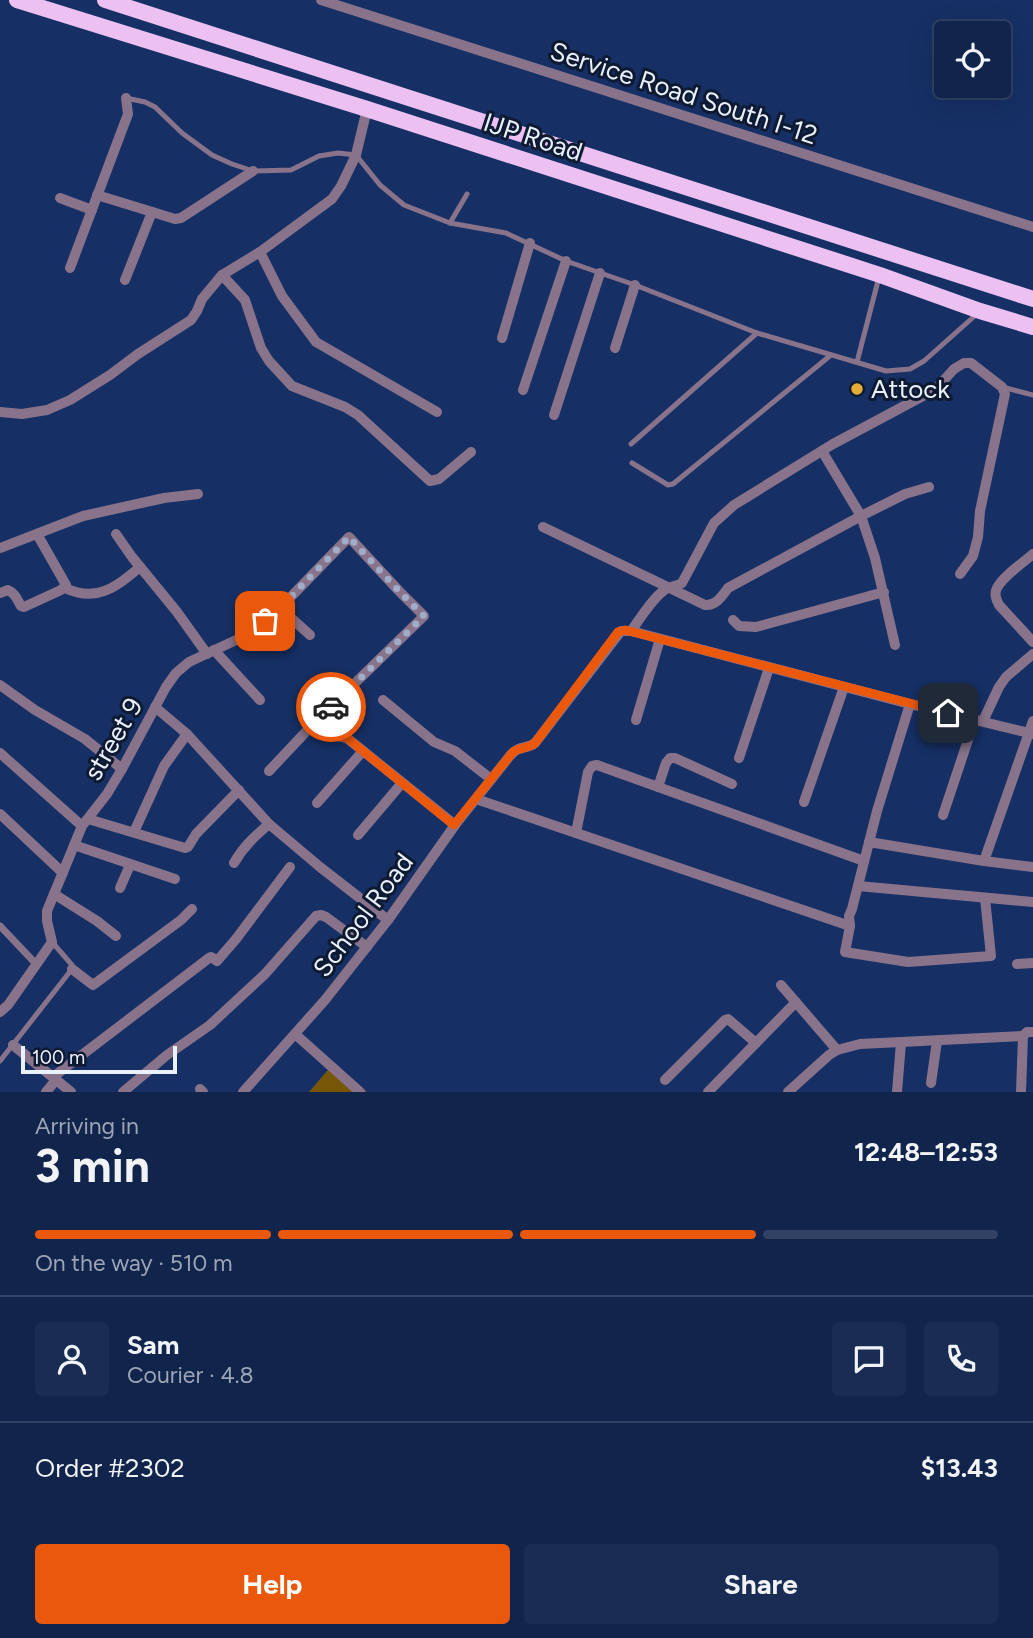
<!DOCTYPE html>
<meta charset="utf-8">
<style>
body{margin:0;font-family:Figtree,sans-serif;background:#192c53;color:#f1f3f6;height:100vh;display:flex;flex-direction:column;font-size:26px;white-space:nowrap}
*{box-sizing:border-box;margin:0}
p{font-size:23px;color:#9ca4b5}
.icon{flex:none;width:38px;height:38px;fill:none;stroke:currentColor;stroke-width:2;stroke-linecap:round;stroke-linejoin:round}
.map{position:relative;height:1092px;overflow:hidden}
.side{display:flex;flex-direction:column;background:#10244c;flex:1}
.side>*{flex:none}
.tools{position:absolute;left:934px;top:21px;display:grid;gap:14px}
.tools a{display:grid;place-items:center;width:77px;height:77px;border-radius:7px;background:#10244c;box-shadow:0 7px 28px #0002,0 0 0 2px #304164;font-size:35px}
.scale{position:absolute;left:21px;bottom:18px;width:156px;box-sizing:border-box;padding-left:7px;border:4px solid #eaf1fe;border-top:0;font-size:19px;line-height:24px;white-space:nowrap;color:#eaf1fe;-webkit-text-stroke:5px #0e1a32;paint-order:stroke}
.pin{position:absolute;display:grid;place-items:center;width:60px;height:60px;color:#fff;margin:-30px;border-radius:14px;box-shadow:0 4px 10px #0006}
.courier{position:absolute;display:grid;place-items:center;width:70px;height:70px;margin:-35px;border:5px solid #ea580c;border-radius:50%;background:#fff;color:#222;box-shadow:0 2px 9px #0007}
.summary em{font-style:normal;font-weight:700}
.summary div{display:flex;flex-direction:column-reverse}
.summary{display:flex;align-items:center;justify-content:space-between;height:119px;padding:0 35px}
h1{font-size:46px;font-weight:700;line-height:52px}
.bar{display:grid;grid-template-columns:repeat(4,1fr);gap:10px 7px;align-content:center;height:84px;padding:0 35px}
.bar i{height:9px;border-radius:5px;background:#304164}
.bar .on{background:#ea580c}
.bar p{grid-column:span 4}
.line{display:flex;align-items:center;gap:18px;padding:0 35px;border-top:2px solid #304164}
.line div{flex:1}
.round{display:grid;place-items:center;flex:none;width:74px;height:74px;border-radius:7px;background:#192c53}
.button{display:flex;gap:14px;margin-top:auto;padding:14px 35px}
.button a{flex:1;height:80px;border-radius:7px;background:#ea580c;color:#fff;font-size:28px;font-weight:700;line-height:80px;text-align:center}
.button a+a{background:#192c53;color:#f1f3f6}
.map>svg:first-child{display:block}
.green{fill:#775706}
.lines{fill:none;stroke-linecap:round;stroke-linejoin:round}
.service{stroke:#88738b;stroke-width:5}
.pedestrian{stroke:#88738b;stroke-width:7}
.minor{stroke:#88738b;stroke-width:10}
.trunk{stroke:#ecc0f1;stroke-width:16}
.done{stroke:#a0adc8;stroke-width:7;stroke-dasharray:0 12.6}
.route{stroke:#ea580c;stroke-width:9}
.poi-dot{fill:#e4ad35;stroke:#0e1a32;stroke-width:2.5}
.labels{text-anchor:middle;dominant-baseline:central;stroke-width:6;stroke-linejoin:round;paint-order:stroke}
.street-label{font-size:26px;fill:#eaf1fe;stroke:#0e1a32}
.poi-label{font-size:26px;fill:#eaf1fe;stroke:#0e1a32;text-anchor:start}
</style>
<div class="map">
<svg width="1033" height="1092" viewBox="0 0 1033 1092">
<rect width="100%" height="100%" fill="#163065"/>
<!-- green -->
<polygon class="green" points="333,1064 367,1092 309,1092"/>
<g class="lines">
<!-- service -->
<g class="service">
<polyline points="126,98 145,102 155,107 182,133 212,155 232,164 253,171 291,170 319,156 338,153 356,155 380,185 404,205 450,223 506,233 566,261 635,285 757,333 886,371 910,369 924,361 978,313"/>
<polyline points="450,223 467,194"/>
<polyline points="857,362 879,277"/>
<polyline points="1002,387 1033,395"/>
<polyline points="631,444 757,333"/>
<polyline points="632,463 668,485 673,484 831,355"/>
<polyline points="0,1061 72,969 72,965 52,942"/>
</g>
<!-- pedestrian -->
<polyline class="pedestrian" points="0,926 37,965"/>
<!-- minor -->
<g class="minor">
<polyline points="321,0 1033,227"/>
<polyline points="97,195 175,219 181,218 253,171"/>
<polyline points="60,198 92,210"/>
<polyline points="260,252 282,296 316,342 437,412"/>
<polyline points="70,268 128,114 126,98"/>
<polyline points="222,275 245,300 261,348 269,361 292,386 345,407 358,415 430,481 439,479 471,452"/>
<polyline points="125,280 152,212"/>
<polyline points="502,338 530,243"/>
<polyline points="615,348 635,285"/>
<polyline points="523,390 566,261"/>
<polyline points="0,412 22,414 47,410 70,400 110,375 138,354 191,320 197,311 202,299 222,275 260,252 332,199 341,186 356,155 367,109"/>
<polyline points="554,415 600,273"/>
<polyline points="822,451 861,516 875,558 895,645"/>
<path d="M543 527 705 605C716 606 722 596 728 588L861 516 905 494 929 487"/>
<polyline points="116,534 132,557 177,612 207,654"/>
<polyline points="0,548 83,516 164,498 198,494"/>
<path d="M1033 554C1023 563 1003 576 997 588 994 594 996 599 999 605L1033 642"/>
<path d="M65 588C97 603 116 587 140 567"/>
<path d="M0 593 8 590C15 593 17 599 21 606L24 607 61 590 66 585 37 534"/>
<polyline points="280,608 310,635"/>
<polyline points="733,620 739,626 756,627 884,592"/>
<path d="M631 631C640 619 653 597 666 589 671 586 677 586 682 583L714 523 734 505 833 444 936 389 954 369 964 363H971L1002 387 1005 394 980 511 978 537 973 556 960 574"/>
<polyline points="214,650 260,700"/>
<polyline points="0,685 35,710 85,739 122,769"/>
<polyline points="383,700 434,742 455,751 491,779"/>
<polyline points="155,707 187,734 269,824 320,867 388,920"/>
<polyline points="636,720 660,639"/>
<polyline points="983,721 999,687 1006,677 1033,654"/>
<polyline points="1033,721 984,861 1033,867"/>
<polyline points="0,753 82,826"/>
<polyline points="739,758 769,668"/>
<polyline points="269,771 317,720"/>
<polyline points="658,787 666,763 670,758 675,758 732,784"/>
<polyline points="476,799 850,926 849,916 852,909 877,811 910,704 1033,734"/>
<polyline points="804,802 844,687"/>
<polyline points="317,803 363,751"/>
<polyline points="0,814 63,873"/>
<polyline points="943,815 975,719"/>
<polyline points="88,819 185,848 188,847 196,834 239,790"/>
<polyline points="134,832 164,766 187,734"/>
<polyline points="576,833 588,772 592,766 597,765 864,861"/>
<polyline points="358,835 402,783"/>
<polyline points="869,842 984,861"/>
<polyline points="74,845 175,879"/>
<path d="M234 863C243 847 255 836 269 824"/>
<polyline points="858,886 1033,902"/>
<polyline points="120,888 130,865"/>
<polyline points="54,894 97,921 116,936"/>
<polyline points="850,926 845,952 908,962 991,956 985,898"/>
<polyline points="1017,964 1033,963"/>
<polyline points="72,969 93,985 181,920 192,909"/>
<polyline points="781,985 837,1050"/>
<polyline points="0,1012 8,1005 52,942 47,921 47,911 82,826 107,794 122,769 166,687 176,673 189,662 249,634 280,608 349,537 399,591 424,616 317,720 338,736 347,738 455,825"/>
<polyline points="295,1034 360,1092"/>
<polyline points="13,1045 71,1092"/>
<polyline points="53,1077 209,958 211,957 217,961 236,939 290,867"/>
<polyline points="665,1080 725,1020 728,1019 756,1043"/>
<polyline points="931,1083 937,1041"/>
<polyline points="200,1089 203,1092"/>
<polyline points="46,1092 56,1080"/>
<polyline points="123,1092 167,1055 210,1025 265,974 316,916 321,915 326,917 367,947"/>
<path d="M243 1092 325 1000 388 920 455 825 509 757C519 744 526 750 535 743L621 631H631L910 704"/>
<polyline points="708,1092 796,1002"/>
<polyline points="788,1092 829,1055 837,1050 860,1044 1023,1036"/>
<polyline points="897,1092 901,1043"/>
<polyline points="1021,1092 1023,1036 1027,1032 1033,1032"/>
</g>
<!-- trunk -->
<g class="trunk">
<polyline points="17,0 367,109 880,275 980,311 1033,327"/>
<polyline points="105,0 1033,299"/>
</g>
</g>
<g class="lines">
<!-- done -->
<polyline class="done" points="265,621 280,608 349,537 399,591 424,616 331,707"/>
<!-- route -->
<path class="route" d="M331 707 317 720 338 736 347 738 454 825 513 752C520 747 530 748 535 743L618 632 625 630 948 713"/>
</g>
<!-- markers -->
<circle class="poi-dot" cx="857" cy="389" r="7"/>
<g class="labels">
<!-- street labels -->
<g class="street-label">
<text transform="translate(684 93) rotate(18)">Service Road South I-12</text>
<text transform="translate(533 137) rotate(18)">IJP Road</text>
<text transform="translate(113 739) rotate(-60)">street 9</text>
<text transform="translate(363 915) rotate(-53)">School Road</text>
</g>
<!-- poi labels -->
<g class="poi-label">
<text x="871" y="389">Attock</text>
</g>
</g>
</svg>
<div class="tools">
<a><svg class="icon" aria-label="locate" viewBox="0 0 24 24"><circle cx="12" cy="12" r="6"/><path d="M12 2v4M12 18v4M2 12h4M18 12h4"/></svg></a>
</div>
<div class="scale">100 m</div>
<div class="pin" style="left:265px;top:621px;background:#ea580c"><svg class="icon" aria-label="bag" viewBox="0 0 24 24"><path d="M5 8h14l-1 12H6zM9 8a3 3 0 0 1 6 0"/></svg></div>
<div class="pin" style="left:948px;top:713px;background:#1f2937"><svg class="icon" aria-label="home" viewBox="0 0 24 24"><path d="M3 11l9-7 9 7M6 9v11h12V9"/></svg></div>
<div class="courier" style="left:331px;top:707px"><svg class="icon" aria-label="car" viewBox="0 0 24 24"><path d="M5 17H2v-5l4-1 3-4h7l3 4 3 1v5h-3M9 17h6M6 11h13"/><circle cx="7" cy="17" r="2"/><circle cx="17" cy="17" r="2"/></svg></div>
</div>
<section class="side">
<div class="summary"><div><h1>3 min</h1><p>Arriving in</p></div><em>12:48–12:53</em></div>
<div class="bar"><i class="on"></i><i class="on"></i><i class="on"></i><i></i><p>On the way · 510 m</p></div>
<div class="line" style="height:126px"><a class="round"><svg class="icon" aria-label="person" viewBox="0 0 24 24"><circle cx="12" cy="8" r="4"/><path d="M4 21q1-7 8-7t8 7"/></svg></a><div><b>Sam</b><p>Courier · 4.8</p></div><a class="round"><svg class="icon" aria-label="chat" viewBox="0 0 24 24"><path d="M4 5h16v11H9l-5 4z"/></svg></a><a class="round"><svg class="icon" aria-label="phone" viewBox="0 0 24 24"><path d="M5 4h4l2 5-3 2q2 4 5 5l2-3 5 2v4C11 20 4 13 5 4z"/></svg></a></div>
<div class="line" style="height:91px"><div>Order #2302</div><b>$13.43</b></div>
<div class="button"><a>Help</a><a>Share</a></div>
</section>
